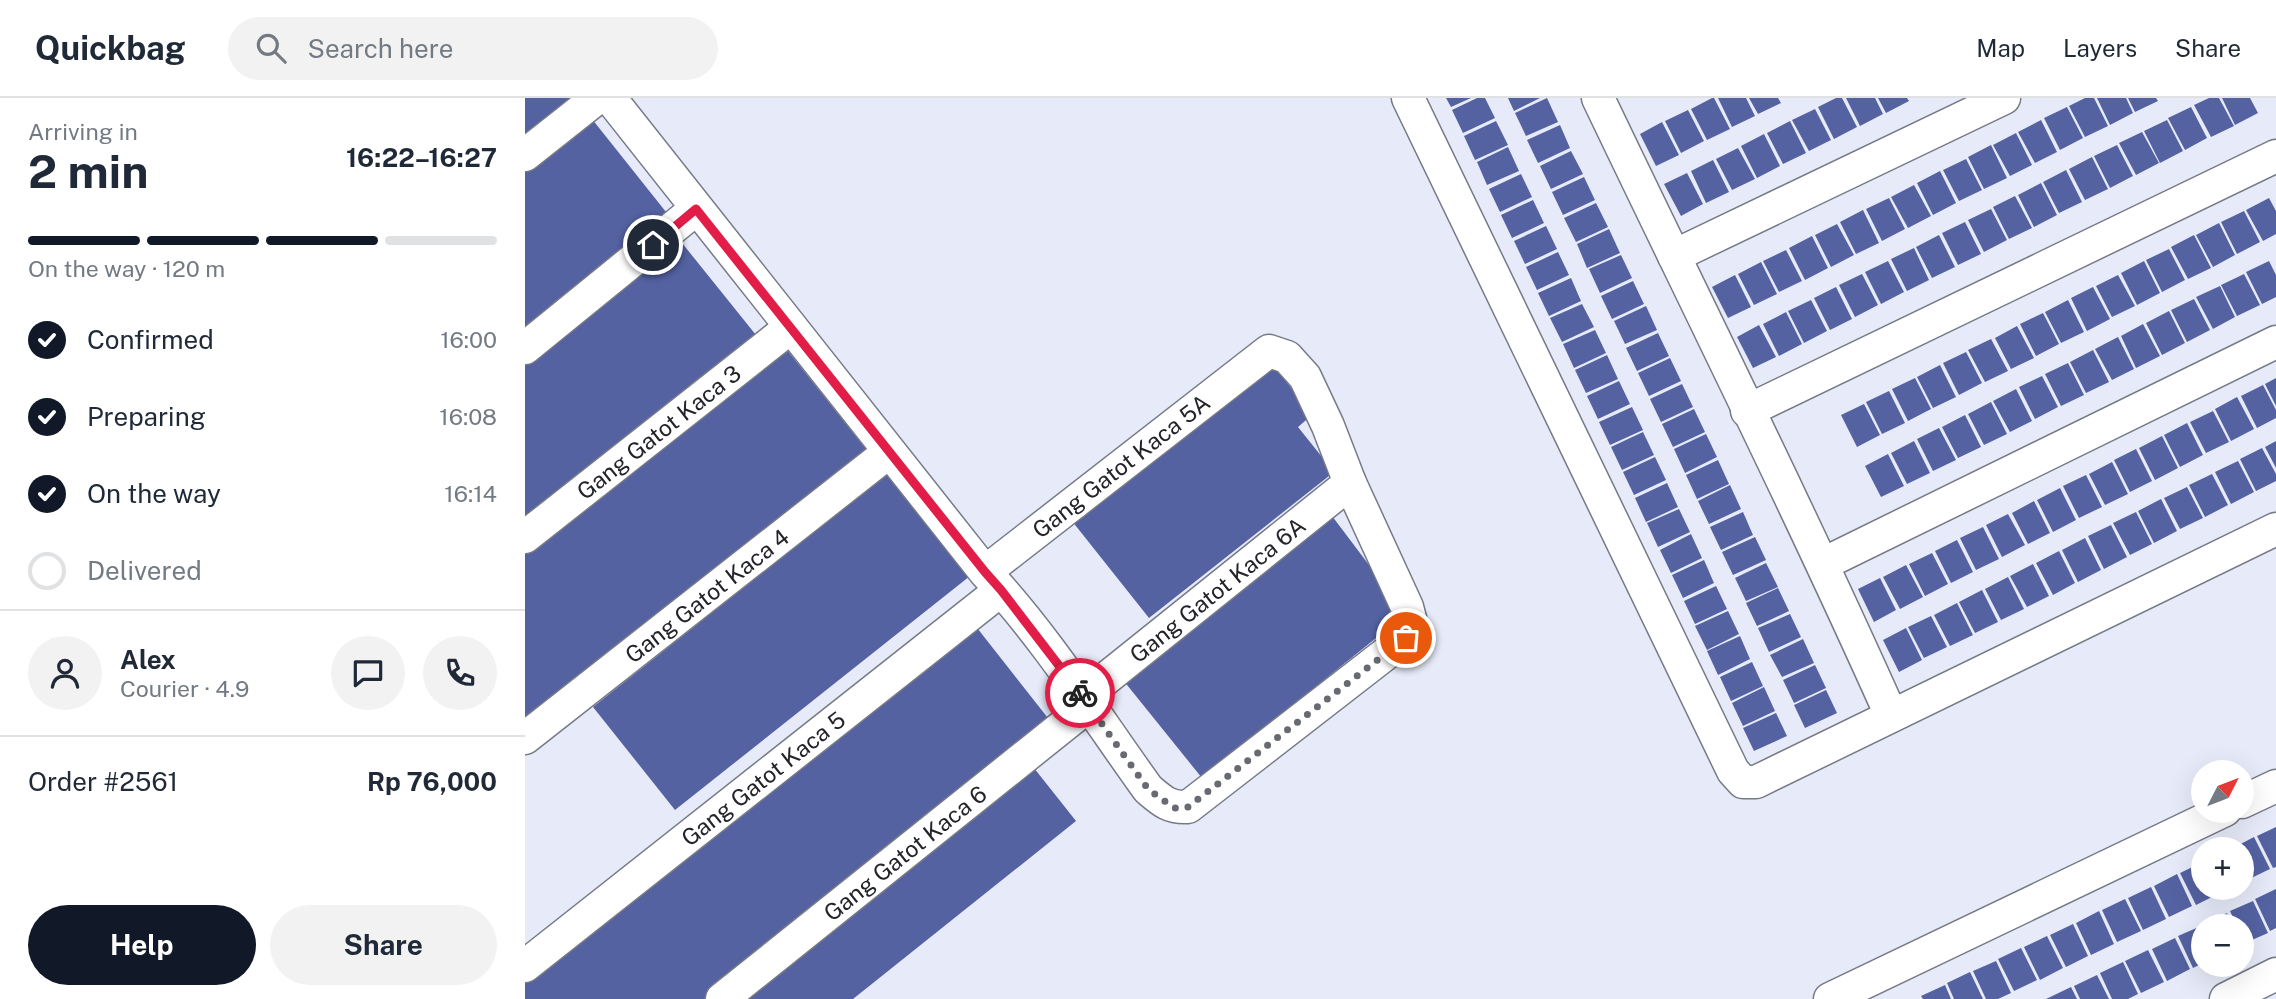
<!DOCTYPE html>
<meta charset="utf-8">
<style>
body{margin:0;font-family:"Public Sans",sans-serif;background:#f2f2f3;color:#1f2937;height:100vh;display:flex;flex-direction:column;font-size:26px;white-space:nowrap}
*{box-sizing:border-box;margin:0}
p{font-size:23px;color:#747a83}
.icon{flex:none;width:38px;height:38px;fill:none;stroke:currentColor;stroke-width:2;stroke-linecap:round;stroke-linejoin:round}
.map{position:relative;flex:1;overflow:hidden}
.sheet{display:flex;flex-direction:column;background:#fff;width:525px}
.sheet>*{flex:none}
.needle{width:46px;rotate:48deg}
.controls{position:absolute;left:1666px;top:662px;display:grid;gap:14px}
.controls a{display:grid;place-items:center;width:63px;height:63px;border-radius:50%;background:#fff;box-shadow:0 7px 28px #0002;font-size:35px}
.pin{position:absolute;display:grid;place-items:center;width:60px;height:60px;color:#fff;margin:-30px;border:4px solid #fff;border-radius:50%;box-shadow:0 2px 7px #0007}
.courier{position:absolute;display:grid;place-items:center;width:70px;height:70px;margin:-35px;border:5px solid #e11d48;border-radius:50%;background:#fff;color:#222;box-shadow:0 2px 9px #0007}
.overview em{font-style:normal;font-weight:700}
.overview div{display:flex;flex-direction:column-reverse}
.overview{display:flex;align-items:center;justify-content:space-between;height:119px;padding:0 28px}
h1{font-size:46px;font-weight:700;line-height:52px}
.bar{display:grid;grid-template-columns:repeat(4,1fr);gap:10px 7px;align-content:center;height:84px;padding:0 28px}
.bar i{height:9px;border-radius:5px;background:#e0e1e3}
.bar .on{background:#111827}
.bar p{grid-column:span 4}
.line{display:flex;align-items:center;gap:18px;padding:0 28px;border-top:2px solid #e0e1e3}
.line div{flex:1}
.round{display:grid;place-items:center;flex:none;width:74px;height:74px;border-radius:37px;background:#f2f2f3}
ol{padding:0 28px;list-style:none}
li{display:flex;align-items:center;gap:21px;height:77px}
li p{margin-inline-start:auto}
li .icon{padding:7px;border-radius:50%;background:#111827;color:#fff;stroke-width:4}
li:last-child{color:#747a83}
li i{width:38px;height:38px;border:4px solid #e0e1e3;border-radius:50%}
.primary-button{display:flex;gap:14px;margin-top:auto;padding:14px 28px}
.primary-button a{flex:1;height:80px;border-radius:42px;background:#111827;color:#fff;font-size:28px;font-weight:700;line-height:80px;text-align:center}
.primary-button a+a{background:#f2f2f3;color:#1f2937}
header{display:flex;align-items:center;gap:42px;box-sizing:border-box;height:98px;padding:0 35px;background:#fff;border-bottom:2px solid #e0e1e3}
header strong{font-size:33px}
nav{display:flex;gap:38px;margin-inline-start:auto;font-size:24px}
.search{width:490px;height:63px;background:#f2f2f3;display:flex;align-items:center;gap:18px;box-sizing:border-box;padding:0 24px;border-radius:38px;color:#747a83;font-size:26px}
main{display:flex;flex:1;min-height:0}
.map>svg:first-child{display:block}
.building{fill:#5462a2}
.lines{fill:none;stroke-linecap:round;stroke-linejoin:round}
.minor-casing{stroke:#767a86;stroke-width:35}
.minor{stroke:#fff;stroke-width:32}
.done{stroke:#686a72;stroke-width:7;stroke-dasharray:0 12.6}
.route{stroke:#e11d48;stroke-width:9}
.labels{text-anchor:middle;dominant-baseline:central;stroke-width:7;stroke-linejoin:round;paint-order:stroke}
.street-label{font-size:23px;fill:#232429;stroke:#fff}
</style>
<header>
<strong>Quickbag</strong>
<div class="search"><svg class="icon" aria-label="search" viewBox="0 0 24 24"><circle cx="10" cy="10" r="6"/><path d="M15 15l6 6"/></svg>Search here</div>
<nav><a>Map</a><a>Layers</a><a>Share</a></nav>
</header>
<main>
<section class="sheet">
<div class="overview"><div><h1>2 min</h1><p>Arriving in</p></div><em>16:22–16:27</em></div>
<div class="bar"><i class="on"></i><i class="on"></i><i class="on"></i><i></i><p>On the way · 120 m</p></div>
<ol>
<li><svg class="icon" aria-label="check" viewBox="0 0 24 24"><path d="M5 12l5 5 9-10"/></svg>Confirmed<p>16:00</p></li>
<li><svg class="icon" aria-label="check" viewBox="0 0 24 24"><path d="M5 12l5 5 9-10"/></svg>Preparing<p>16:08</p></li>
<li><svg class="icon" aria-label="check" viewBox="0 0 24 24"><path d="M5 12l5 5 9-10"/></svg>On the way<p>16:14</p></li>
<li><i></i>Delivered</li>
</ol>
<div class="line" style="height:126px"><a class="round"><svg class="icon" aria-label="person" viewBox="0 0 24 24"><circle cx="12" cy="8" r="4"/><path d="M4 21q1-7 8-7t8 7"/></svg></a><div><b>Alex</b><p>Courier · 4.9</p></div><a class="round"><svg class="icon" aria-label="chat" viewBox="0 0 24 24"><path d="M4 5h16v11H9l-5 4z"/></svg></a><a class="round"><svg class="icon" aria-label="phone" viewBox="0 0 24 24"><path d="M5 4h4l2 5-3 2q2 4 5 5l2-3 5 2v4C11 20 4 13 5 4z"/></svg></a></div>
<div class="line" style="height:91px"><div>Order #2561</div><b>Rp 76,000</b></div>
<div class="primary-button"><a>Help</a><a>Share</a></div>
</section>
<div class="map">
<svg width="1751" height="901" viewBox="0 0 1751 901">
<rect width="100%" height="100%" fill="#e7ebf9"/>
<!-- building -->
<g class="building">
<polygon points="0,0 52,0 0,39"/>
<polygon points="921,0 946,0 926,9"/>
<polygon points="952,0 960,0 970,20 938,35 927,12"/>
<polygon points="983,0 1015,0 989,13"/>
<polygon points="1022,0 1033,24 1001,38 990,15"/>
<polygon points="1187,0 1189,0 1205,31 1182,42 1166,11"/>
<polygon points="1193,0 1221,0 1230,18 1207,29"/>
<polygon points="1224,0 1253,0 1256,5 1233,16"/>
<polygon points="1311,0 1317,0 1332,29 1309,41 1293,9"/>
<polygon points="1321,0 1350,0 1358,16 1335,28"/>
<polygon points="1353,0 1382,0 1384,3 1361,15"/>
<polygon points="1560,0 1569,0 1583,28 1560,39 1544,8"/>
<polygon points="1572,0 1601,0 1608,15 1585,27"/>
<polygon points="1603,0 1631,0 1633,3 1610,14"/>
<polygon points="1684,0 1694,0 1709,28 1686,39 1669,7"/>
<polygon points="1697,0 1725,0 1733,15 1710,27"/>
<polygon points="1542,9 1558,40 1535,52 1519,20"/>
<polygon points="1666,9 1682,40 1660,52 1643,20"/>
<polygon points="1290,11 1306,42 1284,53 1267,22"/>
<polygon points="1163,12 1179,43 1156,55 1140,23"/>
<polygon points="63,16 145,119 0,234 0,66"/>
<polygon points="1516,22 1532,54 1510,65 1493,34"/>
<polygon points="1642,22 1658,53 1635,65 1619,33"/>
<polygon points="971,23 983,47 950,62 939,38"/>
<polygon points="1265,23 1281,55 1258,66 1242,35"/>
<polygon points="1137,24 1154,57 1131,68 1115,36"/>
<polygon points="1035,27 1045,50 1013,65 1002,42"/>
<polygon points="1617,34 1634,65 1611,77 1594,45"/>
<polygon points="1491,35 1507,67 1485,78 1468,47"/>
<polygon points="1239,36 1255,68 1232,80 1216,48"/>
<polygon points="1466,47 1482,80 1459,91 1443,59"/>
<polygon points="1592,47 1608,78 1585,90 1569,58"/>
<polygon points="983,49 994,73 962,87 952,64"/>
<polygon points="1213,50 1230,81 1207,92 1191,61"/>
<polygon points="1046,53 1058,76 1026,91 1015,68"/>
<polygon points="1567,59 1583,91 1560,102 1544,71"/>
<polygon points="1441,61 1457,92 1434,103 1418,72"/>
<polygon points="1188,62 1204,94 1181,105 1166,73"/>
<polygon points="1541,72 1557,104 1534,115 1518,84"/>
<polygon points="1415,73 1431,105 1408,117 1392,85"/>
<polygon points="1162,75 1178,106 1156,118 1139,86"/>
<polygon points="996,76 1007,99 975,114 964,91"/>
<polygon points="1059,79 1070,102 1038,117 1027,94"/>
<polygon points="1516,85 1532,117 1509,129 1493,97"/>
<polygon points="1389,87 1406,118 1383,130 1366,99"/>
<polygon points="1490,98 1507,130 1484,141 1468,109"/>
<polygon points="1364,100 1380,131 1357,143 1341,111"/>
<polygon points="1744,100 1751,113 1751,136 1738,143 1721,112"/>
<polygon points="1008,102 1019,125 987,140 976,117"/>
<polygon points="1071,105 1083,129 1051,144 1039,120"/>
<polygon points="1466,111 1482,142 1459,154 1443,122"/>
<polygon points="1338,112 1354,145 1331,156 1315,124"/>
<polygon points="1719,113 1735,144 1712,156 1696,124"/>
<polygon points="1440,124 1456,156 1433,167 1417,135"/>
<polygon points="1694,125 1710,157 1688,169 1671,137"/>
<polygon points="1312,126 1329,157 1306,169 1290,137"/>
<polygon points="1021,128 1032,151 1000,166 989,143"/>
<polygon points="1084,131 1095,155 1062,170 1052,146"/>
<polygon points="1414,137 1430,169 1407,180 1391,149"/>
<polygon points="1669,137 1686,170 1663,181 1646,149"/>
<polygon points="1287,138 1303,170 1280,182 1264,150"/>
<polygon points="153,140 235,242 0,429 0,261"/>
<polygon points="1389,150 1404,182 1382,193 1366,161"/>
<polygon points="1644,151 1660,182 1637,194 1621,162"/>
<polygon points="1261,152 1277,183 1254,194 1238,163"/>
<polygon points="1033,154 1044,177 1012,192 1001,169"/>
<polygon points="1096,157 1107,180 1075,195 1064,171"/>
<polygon points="1363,163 1379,194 1356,206 1340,174"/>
<polygon points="1619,163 1635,195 1612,207 1596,175"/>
<polygon points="1744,163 1751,177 1751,199 1737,206 1721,174"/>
<polygon points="1236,164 1252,196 1229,207 1213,176"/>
<polygon points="1337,176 1353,207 1330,219 1314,187"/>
<polygon points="1719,176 1735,207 1712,218 1696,187"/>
<polygon points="1210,177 1226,209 1203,220 1187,189"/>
<polygon points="1593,177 1610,208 1587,219 1571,188"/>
<polygon points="1046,180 1056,203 1024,218 1013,195"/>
<polygon points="1108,183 1119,206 1087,221 1076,198"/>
<polygon points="1695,188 1710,219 1688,231 1671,199"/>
<polygon points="1311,189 1327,221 1305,232 1289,200"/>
<polygon points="1568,189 1585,221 1562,233 1546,200"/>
<polygon points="1669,201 1685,232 1662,244 1646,212"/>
<polygon points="1286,202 1302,233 1279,245 1263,213"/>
<polygon points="1543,202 1559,234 1536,245 1520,214"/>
<polygon points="1057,206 1069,229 1037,244 1025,220"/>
<polygon points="1121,208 1132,232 1100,246 1089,223"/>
<polygon points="1644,213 1660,245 1637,257 1621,225"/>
<polygon points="1261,214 1277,246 1254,258 1238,226"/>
<polygon points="1518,215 1534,246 1511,258 1495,226"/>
<polygon points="1618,226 1635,258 1611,270 1596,238"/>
<polygon points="1234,227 1251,259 1228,270 1212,239"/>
<polygon points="1492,228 1509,260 1486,271 1470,240"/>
<polygon points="1070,232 1081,255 1049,270 1038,246"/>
<polygon points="1133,235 1144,258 1112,273 1101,250"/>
<polygon points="1593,239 1609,271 1587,282 1570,251"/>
<polygon points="1466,241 1483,273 1460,284 1443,252"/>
<polygon points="259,248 341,351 0,621 0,453"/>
<polygon points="1568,252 1584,284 1561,295 1545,264"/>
<polygon points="1441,254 1457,285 1434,297 1418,265"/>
<polygon points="1082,257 1093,281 1061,295 1050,272"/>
<polygon points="743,260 787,317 773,329 809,374 624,520 543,418"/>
<polygon points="1145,260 1156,283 1124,298 1113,275"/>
<polygon points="1543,265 1559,297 1536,308 1520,276"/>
<polygon points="1415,267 1431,299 1408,310 1392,279"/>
<polygon points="1517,278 1533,309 1510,321 1494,289"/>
<polygon points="1390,280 1406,311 1383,323 1367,291"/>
<polygon points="1751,280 1751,308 1740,286"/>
<polygon points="1094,283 1105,306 1073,321 1062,298"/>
<polygon points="1157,286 1168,309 1136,324 1125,301"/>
<polygon points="1738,287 1751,312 1751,320 1732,330 1716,298"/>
<polygon points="1491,291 1507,323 1485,334 1468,303"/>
<polygon points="1364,293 1380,325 1357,336 1341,304"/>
<polygon points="1712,299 1729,331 1706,343 1690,311"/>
<polygon points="1466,304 1482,336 1459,347 1443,316"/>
<polygon points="1339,306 1355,337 1332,349 1316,317"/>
<polygon points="1107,309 1118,332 1085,347 1074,324"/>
<polygon points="1169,311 1180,334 1148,349 1137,326"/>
<polygon points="1688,313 1704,344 1681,355 1665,324"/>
<polygon points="1440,317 1456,349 1433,360 1417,329"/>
<polygon points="1662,325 1678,357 1655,369 1639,337"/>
<polygon points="1414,330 1431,362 1408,373 1392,341"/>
<polygon points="1118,334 1129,357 1097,372 1086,349"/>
<polygon points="1181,336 1192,359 1160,375 1149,351"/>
<polygon points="1637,338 1653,370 1630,382 1614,350"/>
<polygon points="1389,343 1405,375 1382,386 1366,355"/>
<polygon points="1751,343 1751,370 1740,349"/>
<polygon points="1737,350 1751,376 1751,383 1731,393 1715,361"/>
<polygon points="1611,351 1627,383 1605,394 1589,362"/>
<polygon points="1363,356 1379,388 1356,399 1340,368"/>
<polygon points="1130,359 1141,382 1109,397 1098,374"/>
<polygon points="1193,362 1204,386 1172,401 1161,377"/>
<polygon points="1713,363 1729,394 1706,406 1690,374"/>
<polygon points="1587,364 1603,396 1580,407 1564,376"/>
<polygon points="363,375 445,478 150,712 68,609"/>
<polygon points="1687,376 1703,407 1680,419 1664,387"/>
<polygon points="1561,377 1577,409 1554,420 1538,388"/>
<polygon points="1142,385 1153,409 1121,424 1110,400"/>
<polygon points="1205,387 1216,411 1184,426 1173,403"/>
<polygon points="1662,389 1678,420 1655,431 1639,400"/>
<polygon points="1535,390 1551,422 1528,434 1512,402"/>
<polygon points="1636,401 1652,433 1629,445 1613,413"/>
<polygon points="1509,403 1525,435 1503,446 1487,415"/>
<polygon points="801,410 881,516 677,680 594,577"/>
<polygon points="1154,411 1165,434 1133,449 1122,425"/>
<polygon points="1218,414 1228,437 1196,452 1185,429"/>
<polygon points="1611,414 1627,446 1605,457 1588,425"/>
<polygon points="1483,416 1500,447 1477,459 1461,427"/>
<polygon points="1586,427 1602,459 1579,471 1563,438"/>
<polygon points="1458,429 1474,461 1451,472 1435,440"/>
<polygon points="1166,436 1177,460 1146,475 1135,452"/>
<polygon points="1230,439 1241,462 1208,477 1197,454"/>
<polygon points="1560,440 1576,472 1553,484 1537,452"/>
<polygon points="1432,442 1448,474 1426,485 1410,453"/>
<polygon points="1534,453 1550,485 1528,497 1511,465"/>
<polygon points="1407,455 1423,486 1400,498 1384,466"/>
<polygon points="1179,462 1189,485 1158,500 1147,477"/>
<polygon points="1241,465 1253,489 1221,503 1210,480"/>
<polygon points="1508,466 1524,498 1502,509 1485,478"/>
<polygon points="1381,467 1398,499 1375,511 1358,479"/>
<polygon points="1483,479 1499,511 1476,522 1460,491"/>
<polygon points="1355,480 1371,512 1349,524 1333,491"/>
<polygon points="1191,488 1202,511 1170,526 1159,503"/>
<polygon points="1253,490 1264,513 1232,528 1221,505"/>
<polygon points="1457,492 1473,524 1450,535 1434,504"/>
<polygon points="1432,505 1448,537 1425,548 1409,517"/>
<polygon points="1203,513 1214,536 1182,552 1170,528"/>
<polygon points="1265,516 1276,539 1244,554 1233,530"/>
<polygon points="1406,518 1422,549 1399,560 1383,529"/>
<polygon points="449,526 530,629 188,901 0,901 0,882"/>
<polygon points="1381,530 1397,562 1374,574 1358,542"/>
<polygon points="1215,538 1225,561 1193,577 1182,553"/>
<polygon points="1278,541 1289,565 1257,579 1245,557"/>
<polygon points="1227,564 1238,588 1206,603 1195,579"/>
<polygon points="1290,567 1301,590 1269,605 1258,582"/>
<polygon points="1239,589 1250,613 1218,628 1207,605"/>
<polygon points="1301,592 1312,615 1280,630 1269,607"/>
<polygon points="1251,615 1262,638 1229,653 1218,630"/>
<polygon points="505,665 551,723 328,901 208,901"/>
<polygon points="1751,729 1751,769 1748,770 1732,738"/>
<polygon points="1729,739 1745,771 1722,782 1717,772 1717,751 1706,751"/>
<polygon points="1678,764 1678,789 1690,789 1693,796 1671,807 1655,775"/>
<polygon points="1652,776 1667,808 1644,819 1629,788"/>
<polygon points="1626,789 1641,821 1618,832 1603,800"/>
<polygon points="1751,791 1751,830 1745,833 1730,801"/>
<polygon points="1600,801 1616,833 1592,844 1577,812"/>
<polygon points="1728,803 1743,835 1720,845 1717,838 1717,828 1712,828 1705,813"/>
<polygon points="1574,813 1589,846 1566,857 1551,825"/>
<polygon points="1702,815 1708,828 1680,828 1679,826"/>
<polygon points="1548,826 1563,858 1541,869 1525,837"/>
<polygon points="1676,828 1678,833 1678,865 1668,870 1653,838"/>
<polygon points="1522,838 1538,870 1515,882 1499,849"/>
<polygon points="1650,840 1665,871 1642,883 1627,851"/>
<polygon points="1496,850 1512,882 1489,893 1473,861"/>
<polygon points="1623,852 1639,884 1616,895 1600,863"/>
<polygon points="1471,863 1486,895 1473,901 1461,901 1448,873"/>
<polygon points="1598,864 1613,896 1603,901 1587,901 1575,875"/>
<polygon points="1445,874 1458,901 1429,901 1422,885"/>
<polygon points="1572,877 1584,901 1555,901 1549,888"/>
<polygon points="1420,887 1426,901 1398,901 1396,898"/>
<polygon points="1546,889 1552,901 1521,901"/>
</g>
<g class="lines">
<!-- minor casing -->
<g class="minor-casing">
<g id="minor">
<path d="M85 0 460 474C521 539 571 619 623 691 637 703 644 710 663 709L881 540 886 524 882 509 825 385 803 328 780 279 762 259 744 253 460 474"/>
<polyline points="883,0 1208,673 1218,684 1231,684 1751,431"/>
<path d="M1073 0C1171 205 1273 409 1366 617"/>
<polyline points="0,57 72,0"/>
<polyline points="1149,158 1479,0"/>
<polyline points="0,250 171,111"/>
<polyline points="1222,313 1751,58"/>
<path id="s1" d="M0 439 266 229"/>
<polyline points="1298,466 1751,244"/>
<path id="s2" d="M558 599 825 385"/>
<path id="s3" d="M0 640 364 354"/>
<polyline points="1717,704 1751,688"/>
<path id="s4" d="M0 868 476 492"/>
<path id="s5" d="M197 901 563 608"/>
<polyline points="1305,901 1700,712"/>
<polyline points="1701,901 1751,876"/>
</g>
</g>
<!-- minor -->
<use href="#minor" class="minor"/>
</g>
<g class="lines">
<!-- done -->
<polyline class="done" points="555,595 623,691 649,710 663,709 881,540"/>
<!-- route -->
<polyline class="route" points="128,147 171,111 460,474 476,492 555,595"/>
</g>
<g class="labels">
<!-- street labels -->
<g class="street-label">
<text stroke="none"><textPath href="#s1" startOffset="170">Gang Gatot Kaca 3</textPath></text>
<text transform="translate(596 368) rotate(-38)">Gang Gatot Kaca 5A</text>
<text stroke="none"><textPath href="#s2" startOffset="172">Gang Gatot Kaca 6A</textPath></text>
<text stroke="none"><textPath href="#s3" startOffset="231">Gang Gatot Kaca 4</textPath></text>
<text stroke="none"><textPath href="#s4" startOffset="303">Gang Gatot Kaca 5</textPath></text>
<text stroke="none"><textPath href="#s5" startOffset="234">Gang Gatot Kaca 6</textPath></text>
</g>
</g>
</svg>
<div class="controls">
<a><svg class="needle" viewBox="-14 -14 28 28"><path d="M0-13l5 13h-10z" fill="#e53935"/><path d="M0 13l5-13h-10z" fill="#747a83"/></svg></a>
<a>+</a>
<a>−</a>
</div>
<div class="pin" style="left:881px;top:540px;background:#ea580c"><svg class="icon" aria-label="bag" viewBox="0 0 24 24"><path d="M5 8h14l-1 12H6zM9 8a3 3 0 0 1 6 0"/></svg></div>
<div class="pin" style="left:128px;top:147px;background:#1f2937"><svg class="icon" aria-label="home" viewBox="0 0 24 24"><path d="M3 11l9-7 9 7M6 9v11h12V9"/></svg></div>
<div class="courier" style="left:555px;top:595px"><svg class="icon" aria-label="bike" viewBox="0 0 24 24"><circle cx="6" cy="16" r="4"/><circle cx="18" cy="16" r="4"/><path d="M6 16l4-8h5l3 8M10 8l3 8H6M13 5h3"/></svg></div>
</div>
</main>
